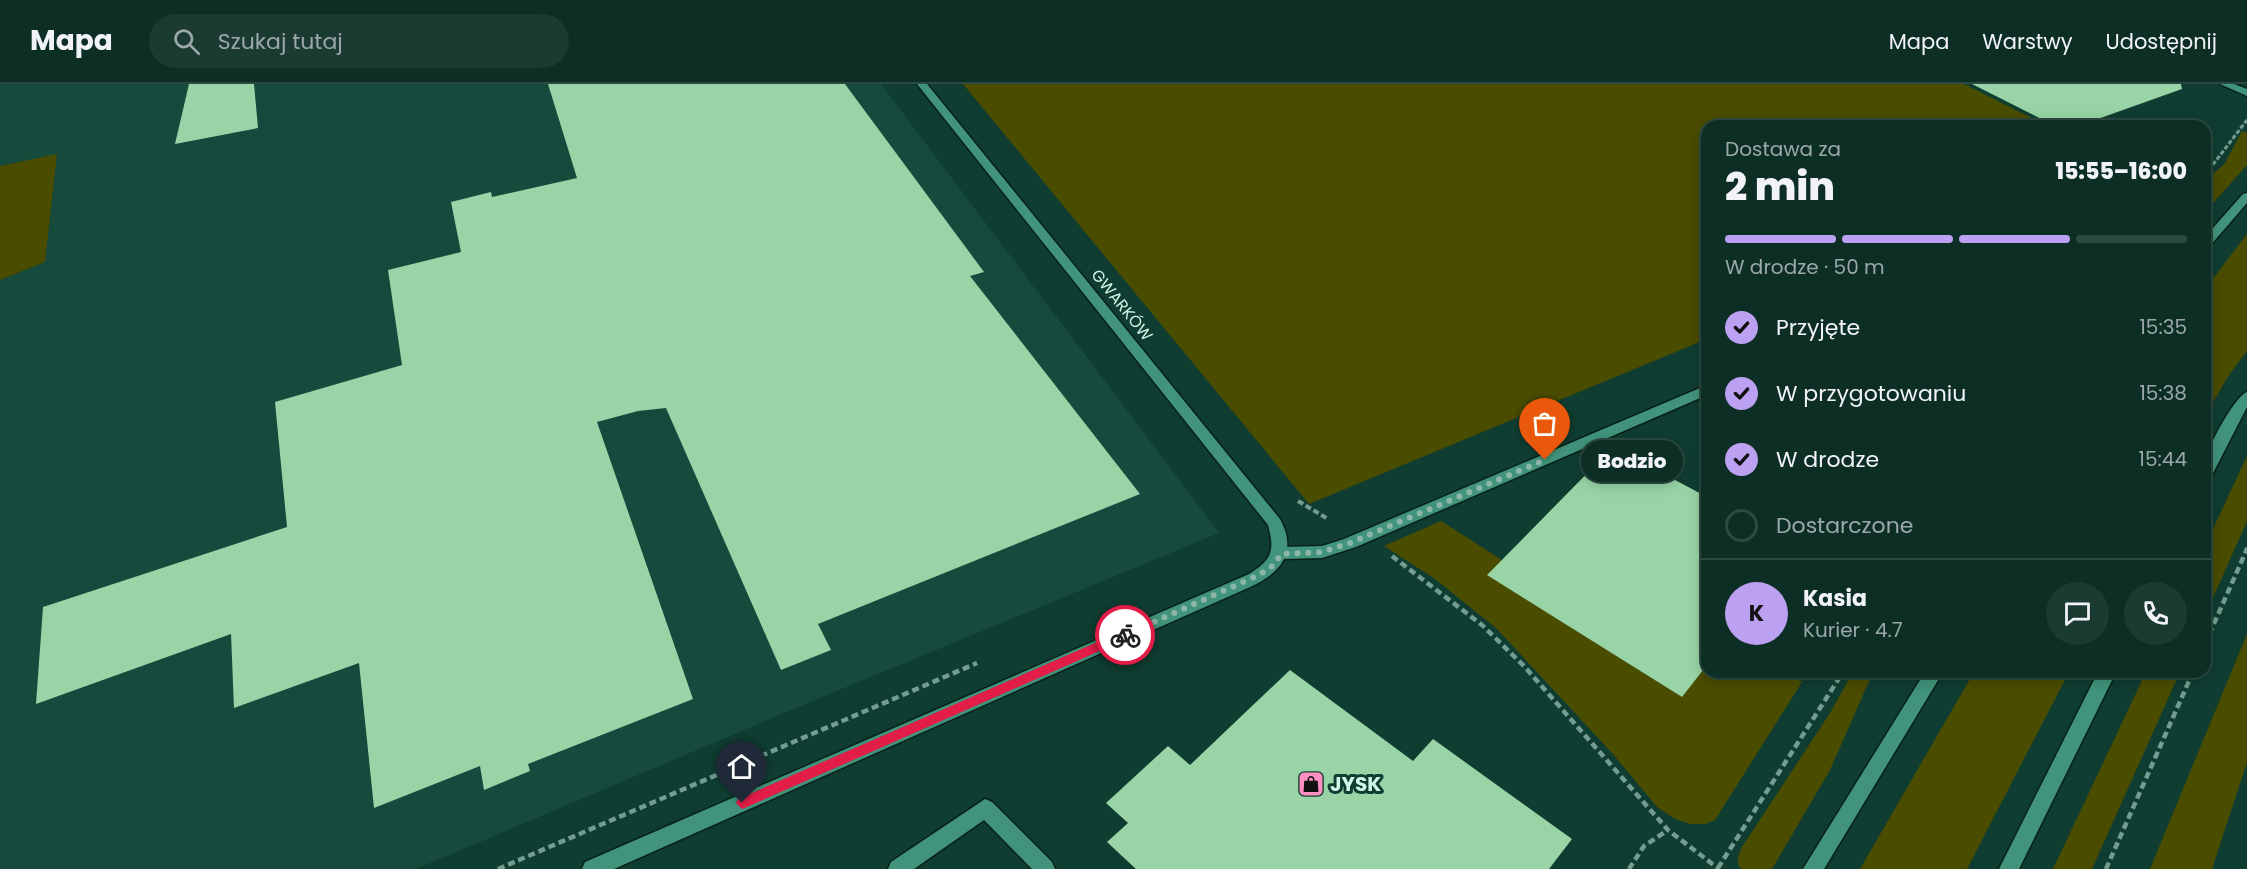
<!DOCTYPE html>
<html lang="pl">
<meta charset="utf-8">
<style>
body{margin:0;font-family:Poppins,sans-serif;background:#1a3a32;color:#f1f3f6;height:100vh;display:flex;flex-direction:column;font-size:22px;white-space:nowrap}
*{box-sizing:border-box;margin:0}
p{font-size:20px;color:#9aa8a7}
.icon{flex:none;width:33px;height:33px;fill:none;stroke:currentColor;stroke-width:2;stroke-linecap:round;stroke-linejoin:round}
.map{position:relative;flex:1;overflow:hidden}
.side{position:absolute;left:1701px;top:36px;width:510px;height:558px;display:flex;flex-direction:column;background:#0c2e25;border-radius:18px;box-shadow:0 3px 15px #0003,0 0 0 2px #2c4a42}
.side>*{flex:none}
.pin{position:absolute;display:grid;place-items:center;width:51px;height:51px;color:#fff;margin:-62px -26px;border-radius:50% 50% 50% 0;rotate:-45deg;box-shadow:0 0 6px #0007}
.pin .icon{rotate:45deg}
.courier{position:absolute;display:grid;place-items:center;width:60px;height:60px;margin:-30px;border:4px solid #e11d48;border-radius:50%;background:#fff;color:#222;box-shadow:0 2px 8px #0007}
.bubble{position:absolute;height:42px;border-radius:21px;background:#0c2e25;box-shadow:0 3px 15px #0003,0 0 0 2px #2c4a42;font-size:20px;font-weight:800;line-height:42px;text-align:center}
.headline em{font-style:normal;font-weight:800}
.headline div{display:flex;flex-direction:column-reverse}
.headline{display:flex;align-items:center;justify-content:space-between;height:102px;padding:0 24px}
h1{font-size:39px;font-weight:800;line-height:45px}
.bar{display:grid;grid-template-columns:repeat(4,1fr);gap:9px 6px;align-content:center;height:72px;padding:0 24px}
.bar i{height:8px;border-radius:4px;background:#2c4a42}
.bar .current{background:#bca0f2}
.bar p{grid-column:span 4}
.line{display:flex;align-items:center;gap:15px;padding:0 24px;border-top:2px solid #2c4a42}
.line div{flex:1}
.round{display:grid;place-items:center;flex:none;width:63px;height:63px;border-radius:32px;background:#1a3a32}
ol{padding:0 24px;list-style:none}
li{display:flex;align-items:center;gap:18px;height:66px}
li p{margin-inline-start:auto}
li .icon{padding:6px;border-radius:50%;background:#bca0f2;color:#111;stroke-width:4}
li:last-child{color:#9aa8a7}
li i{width:33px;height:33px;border:3px solid #2c4a42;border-radius:50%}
header{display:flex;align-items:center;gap:36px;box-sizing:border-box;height:84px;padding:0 30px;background:#0c2e25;border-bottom:2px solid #2c4a42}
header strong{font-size:28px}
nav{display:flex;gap:33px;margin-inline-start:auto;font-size:21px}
.search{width:420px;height:54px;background:#1a3a32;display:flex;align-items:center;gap:15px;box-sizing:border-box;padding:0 21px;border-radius:33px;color:#9aa8a7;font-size:22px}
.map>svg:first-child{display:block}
.built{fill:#164a3c}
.green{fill:#4a4c00}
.building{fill:#98d4a6}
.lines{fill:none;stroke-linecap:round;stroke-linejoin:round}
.service-casing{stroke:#07211a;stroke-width:3}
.minor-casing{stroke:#07211a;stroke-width:3}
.tertiary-casing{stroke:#07211a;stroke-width:3}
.path-far2{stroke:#739d90;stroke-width:3;stroke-dasharray:4.5 2;stroke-linecap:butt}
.path-far1{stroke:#739d90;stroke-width:4;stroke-dasharray:6 3;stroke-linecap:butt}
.path{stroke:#739d90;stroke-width:4.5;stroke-dasharray:7 4;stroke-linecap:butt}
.service{fill:#41947b;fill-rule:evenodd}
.minor{fill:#41947b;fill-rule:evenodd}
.tertiary{fill:#41947b;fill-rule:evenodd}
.route{fill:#e11d48}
.done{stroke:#8db6a9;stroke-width:6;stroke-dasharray:0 10.8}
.labels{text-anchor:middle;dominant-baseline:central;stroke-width:6;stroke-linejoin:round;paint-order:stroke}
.street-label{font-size:16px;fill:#d0f7e9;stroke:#103d31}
.near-poi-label{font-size:20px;font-weight:bold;fill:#d0f7e9;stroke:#103d31;text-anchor:start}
</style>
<header>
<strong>Mapa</strong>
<div class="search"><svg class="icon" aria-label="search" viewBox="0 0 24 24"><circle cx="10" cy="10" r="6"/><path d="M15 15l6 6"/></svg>Szukaj tutaj</div>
<nav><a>Mapa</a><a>Warstwy</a><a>Udostępnij</a></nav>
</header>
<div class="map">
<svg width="2247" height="785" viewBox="0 0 2247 785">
<rect width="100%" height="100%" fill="#103d31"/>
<!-- built -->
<polygon class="built" points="0,0 881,0 1219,449 803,621 416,785 0,785 0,196 45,178 57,71 0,82"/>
<!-- green -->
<g class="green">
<polygon points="963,0 1964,0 2048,42 1707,42 1707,255 1309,420"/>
<polygon points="2242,47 2247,49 2247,81 2205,128 2205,98 2225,79"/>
<polygon points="57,70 45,178 0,196 0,82"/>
<polygon points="2247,150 2247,267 2229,291 2205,332 2205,205"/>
<polygon points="2247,372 2247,437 2205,532 2205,462"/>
<polygon points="1441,437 1502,476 1488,491 1682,613 1707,581 1707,588 1785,588 1802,598 1715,736 1705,740 1690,740 1675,735 1657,723 1612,669 1496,544 1435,495 1384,462"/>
<polygon points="2247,550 2247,678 2212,785 2150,785"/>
<path d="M1853 588H1873L1830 686 1772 785H1741C1735 777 1739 771 1742 763L1830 629Z"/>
<polygon points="1974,588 2069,588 1967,785 1860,785"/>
<polygon points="2146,588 2180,588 2092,785 2053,785"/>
</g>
<!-- building -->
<g class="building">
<polygon points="189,0 254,0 258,44 175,60"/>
<polygon points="548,0 845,0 984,188 970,192 1140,410 818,540 831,566 781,586 666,324 638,327 597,338 693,615 528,680 530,687 484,706 480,682 374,724 359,579 234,624 231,550 36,620 43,523 287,443 275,318 402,281 388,186 461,168 451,118 491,108 492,113 577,94"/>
<polygon points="1972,0 2181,0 2182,5 2078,42 2055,42"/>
<polygon points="1613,363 1707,413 1707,581 1682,613 1487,491"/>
<polygon points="1290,586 1413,677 1433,655 1572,755 1549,785 1136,785 1107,758 1128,739 1106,719 1168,662 1190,681"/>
</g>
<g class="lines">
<!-- service casing -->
<g class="service-casing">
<g id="service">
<polygon points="2220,0 2234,0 2247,5 2247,12"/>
<polygon points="1707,301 1707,311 1356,463 1322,474 1281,475 1275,473 1273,469 1275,465 1281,463 1322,462 1344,455"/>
<polygon points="985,715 992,718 1052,778 1055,785 1032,785 984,736 914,785 888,785 891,778"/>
</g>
</g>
<!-- minor casing -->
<g class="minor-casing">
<path id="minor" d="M917 0H927L1280 435C1299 470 1279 490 1248 504L614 785H582L585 778 1249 490C1272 476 1275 467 1268 441Z"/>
</g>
<!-- tertiary casing -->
<g class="tertiary-casing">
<g id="tertiary">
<polygon points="2247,109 2247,119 2209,163 2205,164 2205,153 2243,110"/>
<path d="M2247 308V323L2212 391 2210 395 2205 396C2205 390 2204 383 2205 377 2207 364 2235 312 2247 308Z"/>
<polygon points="1925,588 1943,588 1824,785 1803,785"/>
<polygon points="2098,588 2116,588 2019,785 1999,785"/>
</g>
</g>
<!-- path-far2 -->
<polyline class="path-far2" points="2205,91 2247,36"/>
<!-- path-far1 -->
<g class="path-far1">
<polyline points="1298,417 1328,435"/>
<polyline points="2246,466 2247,464"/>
</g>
<!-- path -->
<g class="path">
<polyline points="1392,472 1482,541 1524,582 1668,746 1719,785"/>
<polyline points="2205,560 2247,465"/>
<polyline points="1718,784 1843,588"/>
<polyline points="498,785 977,579"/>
<polyline points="1629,785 1644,762 1668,746"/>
<polyline points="2106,785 2193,588"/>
</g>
<!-- service -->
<use href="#service" class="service"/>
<!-- minor -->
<use href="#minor" class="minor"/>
<!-- tertiary -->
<use href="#tertiary" class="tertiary"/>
</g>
<!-- route -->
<polygon class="route" points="1125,546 1129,548 1129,554 747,723 742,725 736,719 738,715"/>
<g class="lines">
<!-- done -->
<polyline class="done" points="1125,551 1259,491 1274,481 1281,470 1322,468 1350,459 1545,376"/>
</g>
<!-- icons -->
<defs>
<g id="shop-square" transform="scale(1.35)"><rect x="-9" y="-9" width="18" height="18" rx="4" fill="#fc8fc2" stroke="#103d31"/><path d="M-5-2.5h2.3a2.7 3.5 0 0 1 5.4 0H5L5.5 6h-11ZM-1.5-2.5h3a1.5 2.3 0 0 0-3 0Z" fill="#111"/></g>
</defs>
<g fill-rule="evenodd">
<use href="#shop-square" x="1311" y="700"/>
</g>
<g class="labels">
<!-- street labels -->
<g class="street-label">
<text transform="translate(1122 221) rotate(51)">GWARKÓW</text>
</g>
<!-- near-poi labels -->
<g class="near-poi-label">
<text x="1330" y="700">JYSK</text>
</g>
</g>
</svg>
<div class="pin" style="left:1545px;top:376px;background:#ea580c"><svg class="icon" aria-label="bag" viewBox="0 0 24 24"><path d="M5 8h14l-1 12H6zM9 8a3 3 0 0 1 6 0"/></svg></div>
<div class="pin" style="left:742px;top:719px;background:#1f2937"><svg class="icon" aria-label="home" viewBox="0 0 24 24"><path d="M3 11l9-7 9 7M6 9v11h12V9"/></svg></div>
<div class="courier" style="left:1125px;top:551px"><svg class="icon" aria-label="bike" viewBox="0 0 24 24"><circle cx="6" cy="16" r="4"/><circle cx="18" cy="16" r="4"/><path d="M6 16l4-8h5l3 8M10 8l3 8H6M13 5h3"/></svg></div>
<div class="bubble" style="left:1581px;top:356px;width:102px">Bodzio</div>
<section class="side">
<div class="headline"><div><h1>2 min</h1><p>Dostawa za</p></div><em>15:55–16:00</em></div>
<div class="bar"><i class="current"></i><i class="current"></i><i class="current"></i><i></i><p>W drodze · 50 m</p></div>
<ol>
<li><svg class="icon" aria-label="check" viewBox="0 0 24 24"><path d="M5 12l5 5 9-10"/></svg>Przyjęte<p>15:35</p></li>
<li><svg class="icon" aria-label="check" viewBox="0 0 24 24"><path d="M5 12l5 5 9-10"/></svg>W przygotowaniu<p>15:38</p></li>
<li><svg class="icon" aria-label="check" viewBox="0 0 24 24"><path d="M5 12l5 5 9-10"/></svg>W drodze<p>15:44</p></li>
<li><i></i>Dostarczone</li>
</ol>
<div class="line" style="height:108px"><b class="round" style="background:#bca0f2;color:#111">K</b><div><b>Kasia</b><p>Kurier · 4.7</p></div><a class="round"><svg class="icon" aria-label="chat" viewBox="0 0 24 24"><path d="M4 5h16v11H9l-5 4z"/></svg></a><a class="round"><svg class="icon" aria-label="phone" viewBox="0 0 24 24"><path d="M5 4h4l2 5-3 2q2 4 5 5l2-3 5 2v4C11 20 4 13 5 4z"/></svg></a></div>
</section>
</div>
